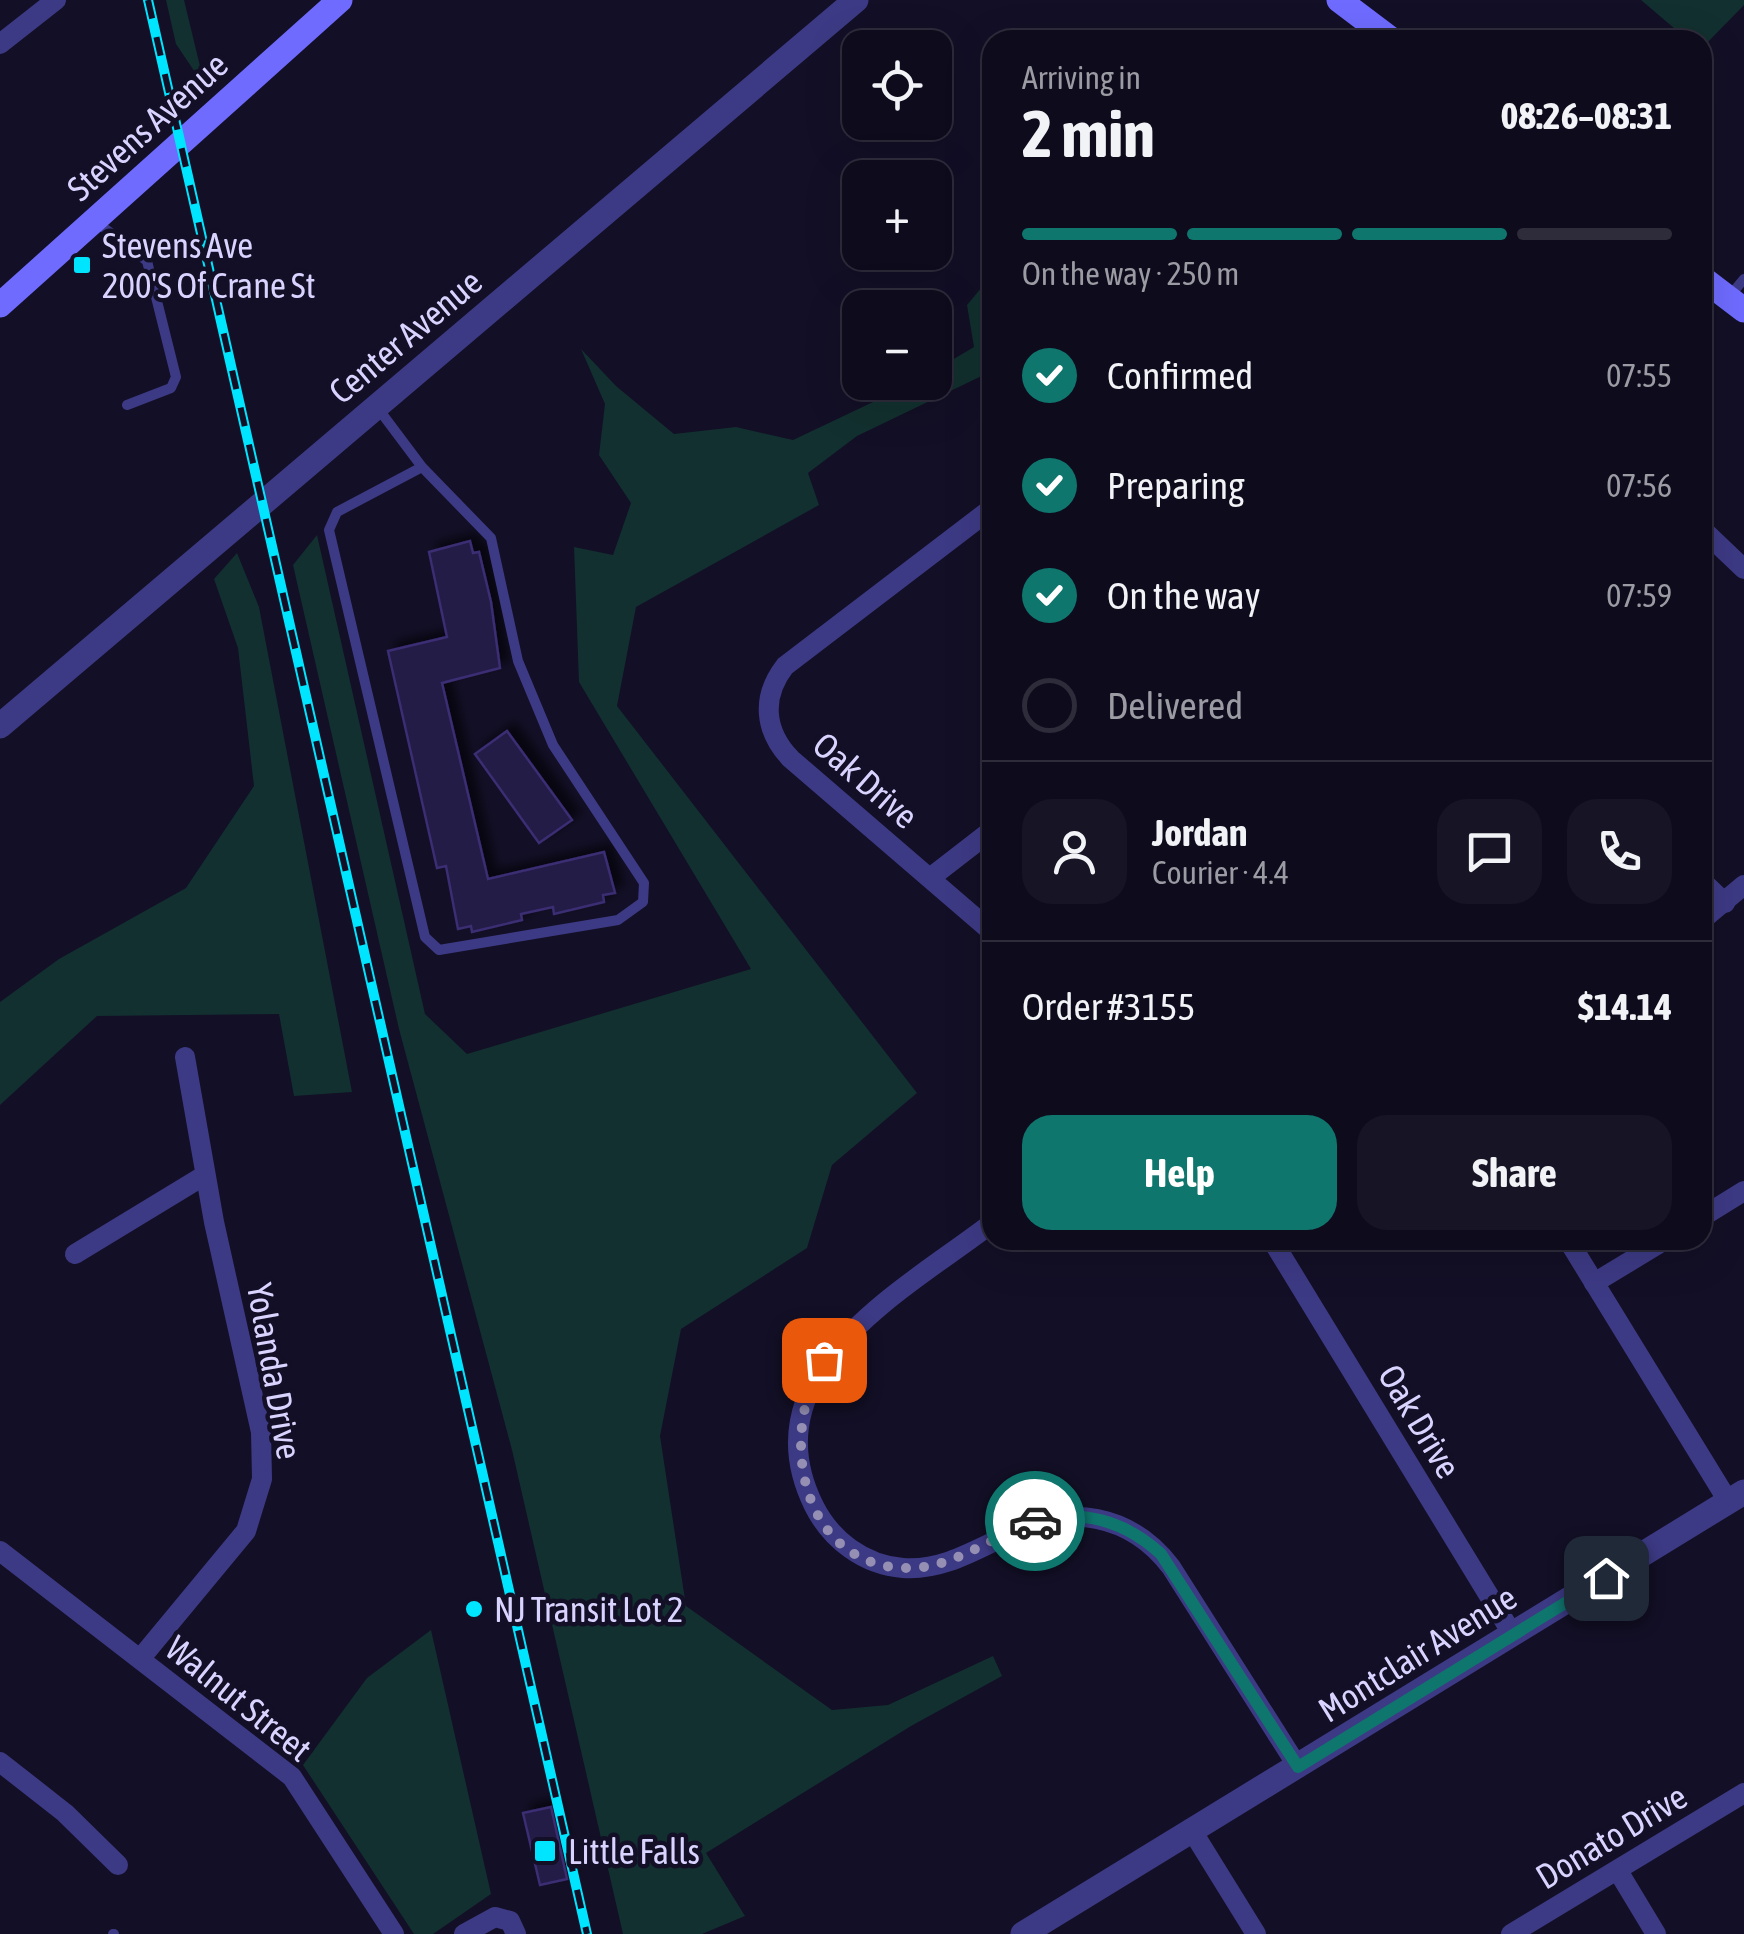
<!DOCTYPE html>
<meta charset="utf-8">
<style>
body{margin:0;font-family:"Asap Condensed",sans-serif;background:#171425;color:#f1f3f6;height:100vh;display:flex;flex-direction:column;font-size:38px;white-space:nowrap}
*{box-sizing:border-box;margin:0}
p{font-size:32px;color:#9b9ba3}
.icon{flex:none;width:55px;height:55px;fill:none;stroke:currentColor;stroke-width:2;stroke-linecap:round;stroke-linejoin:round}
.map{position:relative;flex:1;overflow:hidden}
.side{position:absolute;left:982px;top:30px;width:730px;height:1220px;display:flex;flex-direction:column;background:#0e0b1c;border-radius:30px;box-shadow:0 10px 40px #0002,0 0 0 2px #2e2b3b}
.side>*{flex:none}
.fabs{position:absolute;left:842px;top:30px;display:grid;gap:20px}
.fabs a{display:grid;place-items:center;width:110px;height:110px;border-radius:20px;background:#0e0b1c;box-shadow:0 10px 40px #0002,0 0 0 2px #2e2b3b;font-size:50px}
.pin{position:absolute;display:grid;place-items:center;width:85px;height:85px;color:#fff;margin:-42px;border-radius:20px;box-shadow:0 5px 15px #0006}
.courier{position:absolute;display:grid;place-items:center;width:100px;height:100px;margin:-50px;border:8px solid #0f766e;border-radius:50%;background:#fff;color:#222;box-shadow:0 2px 12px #0007}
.head em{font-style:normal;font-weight:700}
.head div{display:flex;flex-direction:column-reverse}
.head{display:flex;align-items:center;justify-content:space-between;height:170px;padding:0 40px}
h1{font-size:65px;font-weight:700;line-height:75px}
.bar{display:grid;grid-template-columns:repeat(4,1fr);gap:15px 10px;align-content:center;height:120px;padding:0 40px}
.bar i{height:12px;border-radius:8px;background:#2e2b3b}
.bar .current{background:#0f766e}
.bar p{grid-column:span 4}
.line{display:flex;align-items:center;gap:25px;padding:0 40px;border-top:2px solid #2e2b3b}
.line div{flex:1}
.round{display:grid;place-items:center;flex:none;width:105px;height:105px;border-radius:30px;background:#171425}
ol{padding:0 40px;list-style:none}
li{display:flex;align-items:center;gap:30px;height:110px}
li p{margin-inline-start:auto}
li .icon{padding:10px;border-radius:50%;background:#0f766e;color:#fff;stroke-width:4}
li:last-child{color:#9b9ba3}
li i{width:55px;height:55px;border:5px solid #2e2b3b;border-radius:50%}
.primary-button{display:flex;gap:20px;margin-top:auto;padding:20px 40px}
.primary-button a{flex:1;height:115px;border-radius:30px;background:#0f766e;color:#fff;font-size:40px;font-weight:700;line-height:115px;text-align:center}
.primary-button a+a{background:#171425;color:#f1f3f6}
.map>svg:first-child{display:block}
.green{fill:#12302f}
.building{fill:#241b47;stroke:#3b2d73;stroke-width:2.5;filter:url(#shadow)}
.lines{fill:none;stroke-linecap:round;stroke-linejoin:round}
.service{stroke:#3d3a85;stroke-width:10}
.minor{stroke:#3d3a85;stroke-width:20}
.tertiary{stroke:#3d3a85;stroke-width:25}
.secondary{stroke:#6f6bff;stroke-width:25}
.rail-casing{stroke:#00e5ff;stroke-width:10}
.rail{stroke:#130f26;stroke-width:6;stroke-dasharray:19;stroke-linecap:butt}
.done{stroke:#948fb3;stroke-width:10;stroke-dasharray:0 18}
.route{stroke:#0f766e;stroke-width:12}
.poi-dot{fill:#00e5ff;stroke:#130f26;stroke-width:4}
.labels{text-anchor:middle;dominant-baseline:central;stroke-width:9;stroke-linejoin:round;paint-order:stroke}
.street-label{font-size:35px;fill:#d9d4ff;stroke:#130f26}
.poi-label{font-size:35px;fill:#d9d4ff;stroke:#130f26;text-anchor:start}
</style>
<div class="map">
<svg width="1744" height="1934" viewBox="0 0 1744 1934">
<defs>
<filter id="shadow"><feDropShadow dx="8" dy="-8" stdDeviation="5" flood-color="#0009"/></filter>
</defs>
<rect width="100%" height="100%" fill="#130f26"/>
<!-- green -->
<g class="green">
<polygon points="166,0 184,0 205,87 176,44"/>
<polygon points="1641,0 1744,0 1744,5 1703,47 1702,40 1688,40"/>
<polygon points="992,275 992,371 857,436 808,473 819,505 636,607 617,706 917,1093 832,1165 807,1248 681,1329 660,1436 686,1606 832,1710 888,1705 993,1656 1002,1676 911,1726 706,1853 745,1916 702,1934 623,1934 512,1450 399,1029 293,565 317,535 425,1014 467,1054 751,969 579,682 574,547 613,555 631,503 599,455 605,404 581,349 616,386 674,434 736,427 793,440 913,383 935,382 935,370 974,347 967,305"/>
<polygon points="237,553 259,607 352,1092 294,1096 279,1014 97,1016 0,1105 0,1002 59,959 186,888 254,786 238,648 214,579"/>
<polygon points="431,1630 491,1894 433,1934 414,1934 303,1765 367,1678"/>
</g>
<!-- building -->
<g class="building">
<polygon points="470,541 473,553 479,552 491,602 500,668 442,683 488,879 604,852 615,893 603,895 604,902 554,914 553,907 521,914 522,920 472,932 471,926 458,929 446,866 437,868 388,651 447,637 429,552"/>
<polygon points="507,731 572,820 539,843 475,754"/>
<polygon points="551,1807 567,1879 540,1885 523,1813"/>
</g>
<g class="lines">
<!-- service -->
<g class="service">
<polyline points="95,221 147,261 176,377 171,388 127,405"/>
<polyline points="1729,297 1744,279"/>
<polyline points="377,407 422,467 491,538 518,661 553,745 644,883 643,902 618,920 439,950 425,937 329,530 337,512 422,467"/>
<polyline points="113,1934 114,1934"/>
</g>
<!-- minor -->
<g class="minor">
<polyline points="0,44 56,0"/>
<path d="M992 508 785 666C761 697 764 731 791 759L992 932"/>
<polyline points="1702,529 1744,569"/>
<polyline points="930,878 992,830"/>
<polyline points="1702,881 1725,903"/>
<polyline points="1702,920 1744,885"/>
<polyline points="1702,1217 1744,1191"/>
<path d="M992 1223C905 1290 747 1371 814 1506 831 1540 864 1565 903 1568 973 1573 1023 1503 1097 1519 1127 1525 1152 1542 1171 1567L1298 1767"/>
<polyline points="1272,1240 1513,1635"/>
<polyline points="1568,1240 1728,1501"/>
<polyline points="75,1254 205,1175"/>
<polyline points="1594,1283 1665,1240"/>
<polyline points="0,1551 292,1777 394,1934"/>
<polyline points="140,1659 246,1531 262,1479 261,1432 214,1222 185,1057"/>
<polyline points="0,1762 65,1813 118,1865"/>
<polyline points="1191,1829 1256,1934"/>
<polyline points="1618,1871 1656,1934"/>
<polyline points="464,1934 495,1917 510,1921 516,1934"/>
<polyline points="1511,1934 1744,1793"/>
</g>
<!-- tertiary -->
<g class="tertiary">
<polyline points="0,726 856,0"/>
<polyline points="1023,1934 1744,1492"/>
</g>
<!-- secondary -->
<g class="secondary">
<polyline points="1339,0 1392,40"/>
<polyline points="1702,278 1744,310"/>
<polyline points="0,305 340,0"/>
</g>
<!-- rail casing -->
<g class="rail-casing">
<polyline id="rail" points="148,0 587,1934"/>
</g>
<!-- rail -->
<use href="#rail" class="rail"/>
</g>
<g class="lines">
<!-- done -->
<path class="done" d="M824 1360C776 1437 802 1572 913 1568 957 1566 995 1535 1035 1521"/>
<!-- route -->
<path class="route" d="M1035 1521C1082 1509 1125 1521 1161 1554L1298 1767 1606 1578"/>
</g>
<!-- markers -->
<g class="poi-dot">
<rect x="72" y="255" width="20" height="20" rx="5"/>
<circle cx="474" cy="1609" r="10"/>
<rect x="533" y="1839" width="24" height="24" rx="5"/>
</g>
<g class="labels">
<!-- street labels -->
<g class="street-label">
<text transform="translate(147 126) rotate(-42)">Stevens Avenue</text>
<text transform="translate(405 336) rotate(-40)">Center Avenue</text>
<text transform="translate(866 780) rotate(41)">Oak Drive</text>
<text transform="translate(275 1371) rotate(80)">Yolanda Drive</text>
<text transform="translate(1420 1421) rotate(59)">Oak Drive</text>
<text transform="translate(1417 1653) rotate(-32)">Montclair Avenue</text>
<text transform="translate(239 1698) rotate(39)">Walnut Street</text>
<text transform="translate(1611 1836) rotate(-31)">Donato Drive</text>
</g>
<!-- poi labels -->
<g class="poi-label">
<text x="102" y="245">Stevens Ave<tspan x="102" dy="40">200'S Of Crane St</tspan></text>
<text x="494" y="1609">NJ Transit Lot 2</text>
<text x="568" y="1851">Little Falls</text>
</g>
</g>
</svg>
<div class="fabs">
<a><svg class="icon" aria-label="locate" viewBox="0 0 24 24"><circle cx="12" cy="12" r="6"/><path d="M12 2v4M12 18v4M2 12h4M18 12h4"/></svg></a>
<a>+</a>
<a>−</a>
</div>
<div class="pin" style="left:824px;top:1360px;background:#ea580c"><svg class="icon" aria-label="bag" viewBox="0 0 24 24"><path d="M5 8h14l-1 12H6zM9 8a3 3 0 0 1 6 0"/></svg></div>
<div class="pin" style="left:1606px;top:1578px;background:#1f2937"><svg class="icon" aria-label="home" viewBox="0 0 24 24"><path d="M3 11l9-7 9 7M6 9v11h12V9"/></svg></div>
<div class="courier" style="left:1035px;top:1521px"><svg class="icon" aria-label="car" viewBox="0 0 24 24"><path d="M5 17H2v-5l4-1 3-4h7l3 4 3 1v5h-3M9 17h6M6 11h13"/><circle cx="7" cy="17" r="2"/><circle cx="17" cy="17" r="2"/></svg></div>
<section class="side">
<div class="head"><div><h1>2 min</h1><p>Arriving in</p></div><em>08:26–08:31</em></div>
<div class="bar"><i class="current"></i><i class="current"></i><i class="current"></i><i></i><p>On the way · 250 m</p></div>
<ol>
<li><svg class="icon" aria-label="check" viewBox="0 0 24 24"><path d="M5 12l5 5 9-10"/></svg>Confirmed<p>07:55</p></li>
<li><svg class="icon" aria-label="check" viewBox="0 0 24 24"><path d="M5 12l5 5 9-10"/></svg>Preparing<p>07:56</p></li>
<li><svg class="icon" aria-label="check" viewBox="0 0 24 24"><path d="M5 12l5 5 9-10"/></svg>On the way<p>07:59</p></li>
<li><i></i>Delivered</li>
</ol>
<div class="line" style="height:180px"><a class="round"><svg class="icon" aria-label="person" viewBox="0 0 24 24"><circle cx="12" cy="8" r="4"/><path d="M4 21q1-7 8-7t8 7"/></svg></a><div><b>Jordan</b><p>Courier · 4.4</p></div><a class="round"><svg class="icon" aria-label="chat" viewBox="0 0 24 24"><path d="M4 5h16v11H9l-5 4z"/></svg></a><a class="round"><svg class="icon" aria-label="phone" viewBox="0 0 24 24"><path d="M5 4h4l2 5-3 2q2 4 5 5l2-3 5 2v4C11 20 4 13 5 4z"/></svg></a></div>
<div class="line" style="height:130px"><div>Order #3155</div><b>$14.14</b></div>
<div class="primary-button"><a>Help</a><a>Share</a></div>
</section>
</div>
